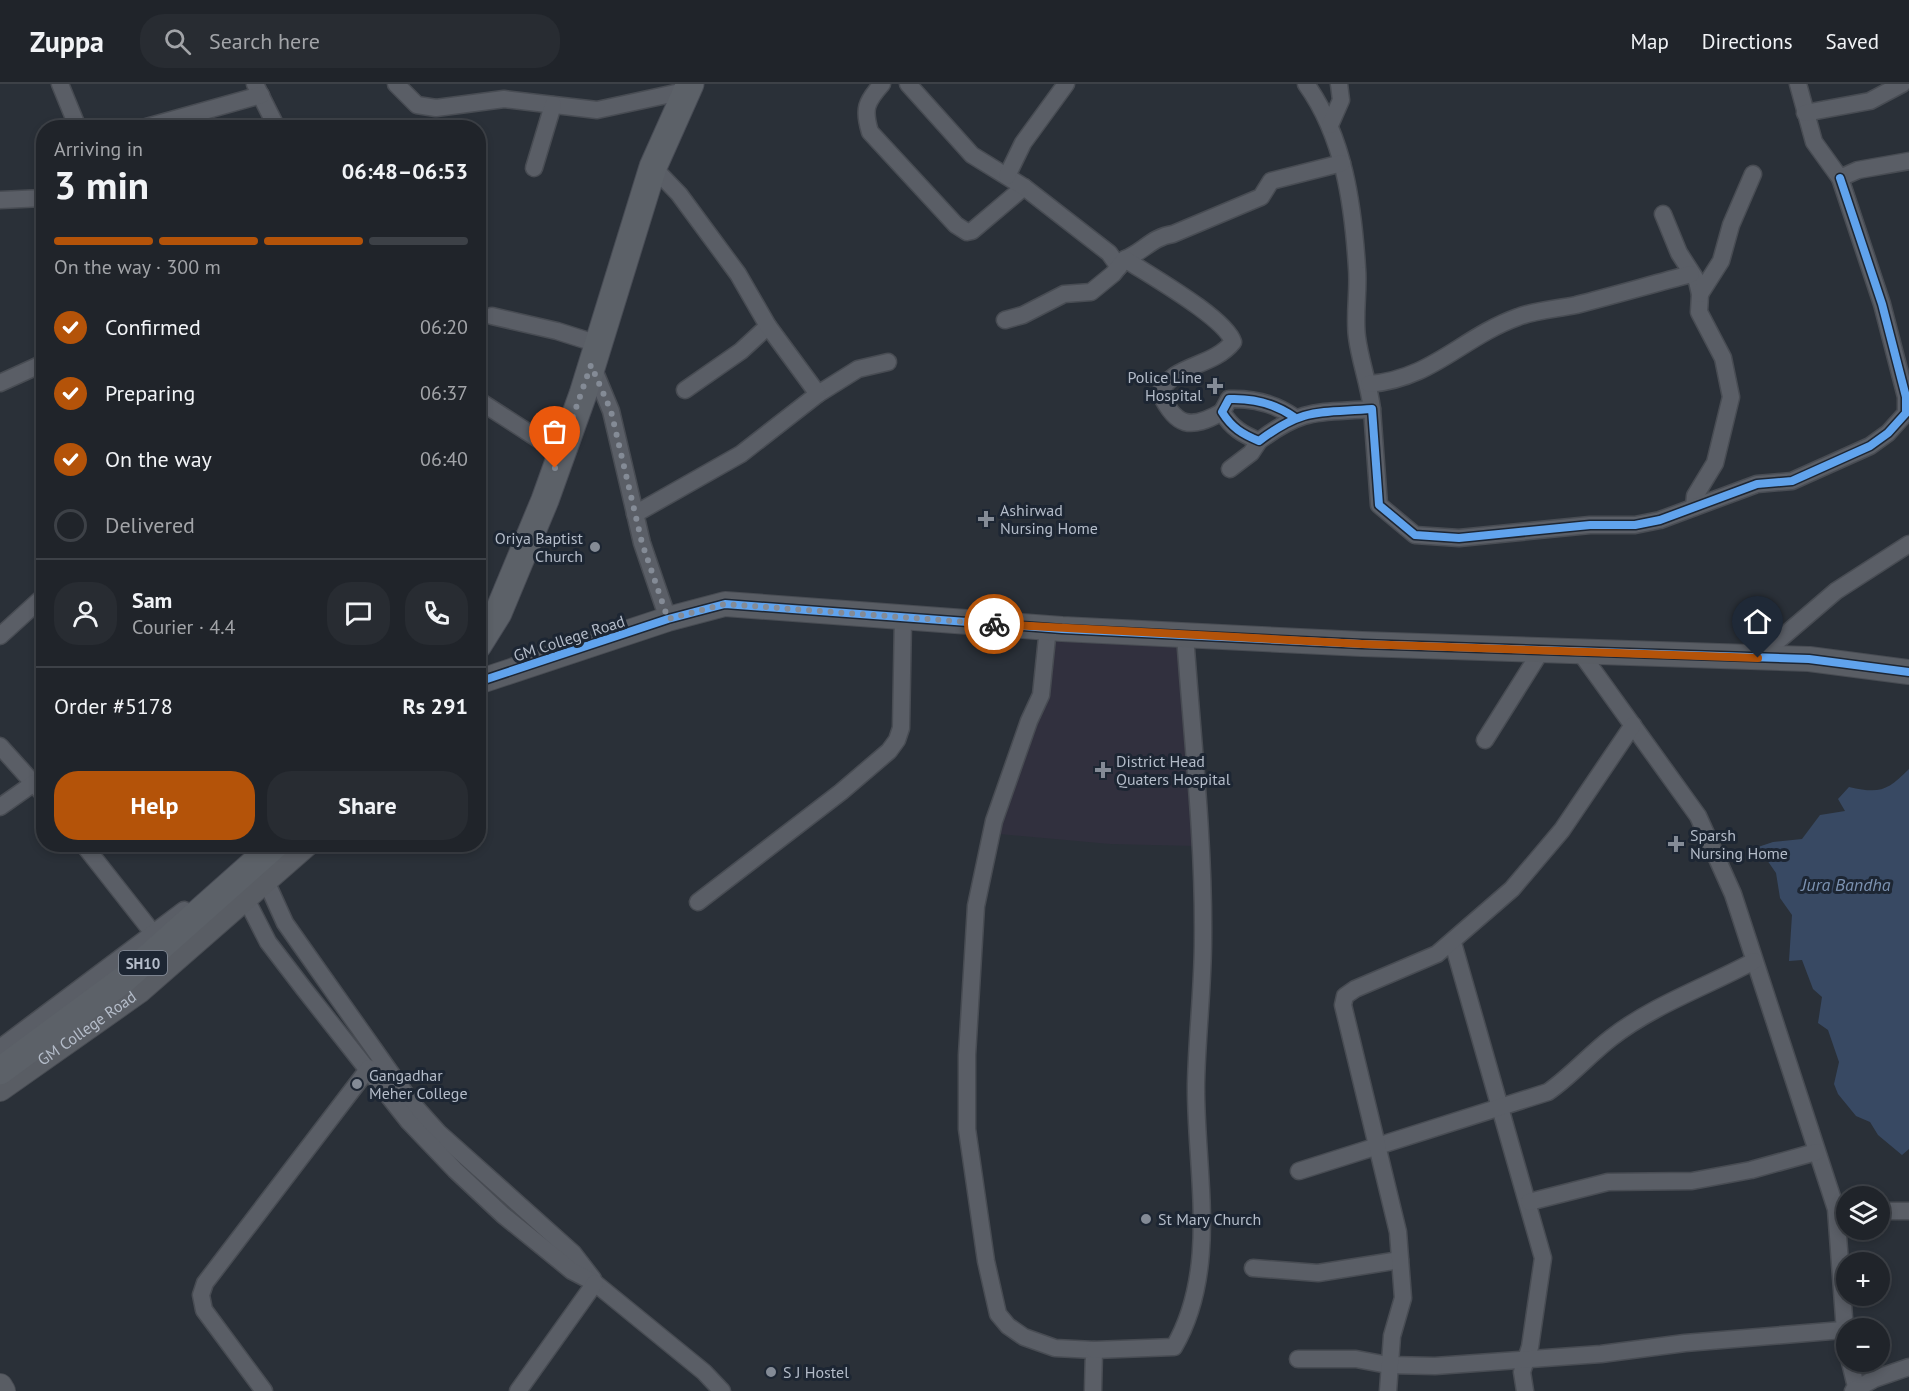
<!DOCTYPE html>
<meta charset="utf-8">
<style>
body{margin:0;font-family:"PT Sans",sans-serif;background:#282c32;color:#f1f3f6;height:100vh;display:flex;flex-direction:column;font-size:22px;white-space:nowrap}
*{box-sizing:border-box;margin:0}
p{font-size:20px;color:#a2a4a8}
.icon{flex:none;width:33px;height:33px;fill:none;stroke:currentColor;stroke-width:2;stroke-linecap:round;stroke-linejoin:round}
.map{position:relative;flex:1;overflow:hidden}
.side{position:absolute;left:36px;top:36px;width:450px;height:732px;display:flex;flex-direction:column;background:#20242a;border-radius:24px;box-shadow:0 3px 9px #0003,0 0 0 2px #3d4147}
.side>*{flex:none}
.tools{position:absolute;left:1836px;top:1102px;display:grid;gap:12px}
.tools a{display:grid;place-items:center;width:54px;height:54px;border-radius:50%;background:#20242a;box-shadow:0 3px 9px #0003,0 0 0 2px #3d4147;font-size:30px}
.pin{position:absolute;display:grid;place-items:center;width:51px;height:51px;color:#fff;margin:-62px -26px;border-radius:50% 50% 50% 0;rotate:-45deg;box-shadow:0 0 6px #0007}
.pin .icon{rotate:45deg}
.courier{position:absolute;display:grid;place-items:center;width:60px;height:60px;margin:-30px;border:4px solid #b45309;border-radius:50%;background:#fff;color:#222;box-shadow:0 2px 8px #0007}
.summary em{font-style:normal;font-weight:700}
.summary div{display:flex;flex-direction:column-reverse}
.summary{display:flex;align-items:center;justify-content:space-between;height:102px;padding:0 18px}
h1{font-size:39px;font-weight:700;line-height:45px}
.bar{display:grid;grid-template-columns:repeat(4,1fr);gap:9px 6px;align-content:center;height:72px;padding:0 18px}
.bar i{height:8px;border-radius:4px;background:#3d4147}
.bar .selected{background:#b45309}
.bar p{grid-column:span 4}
.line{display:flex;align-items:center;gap:15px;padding:0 18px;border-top:2px solid #3d4147}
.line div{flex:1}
.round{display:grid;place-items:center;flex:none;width:63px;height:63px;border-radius:24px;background:#282c32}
ol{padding:0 18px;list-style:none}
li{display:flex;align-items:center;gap:18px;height:66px}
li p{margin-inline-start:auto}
li .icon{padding:6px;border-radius:50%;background:#b45309;color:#fff;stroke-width:4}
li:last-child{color:#a2a4a8}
li i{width:33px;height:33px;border:3px solid #3d4147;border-radius:50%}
.primary-button{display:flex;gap:12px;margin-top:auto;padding:12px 18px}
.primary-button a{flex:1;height:69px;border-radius:24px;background:#b45309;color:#fff;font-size:24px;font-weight:700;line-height:69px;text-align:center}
.primary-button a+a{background:#282c32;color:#f1f3f6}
header{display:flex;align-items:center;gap:36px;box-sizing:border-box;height:84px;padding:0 30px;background:#20242a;border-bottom:2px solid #3d4147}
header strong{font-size:28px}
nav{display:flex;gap:33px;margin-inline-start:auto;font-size:21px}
.search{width:420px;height:54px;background:#282c32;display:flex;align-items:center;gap:15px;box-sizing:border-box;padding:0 21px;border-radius:24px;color:#a2a4a8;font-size:22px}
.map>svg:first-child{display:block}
.medical{fill:#31303e}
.water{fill:#384963}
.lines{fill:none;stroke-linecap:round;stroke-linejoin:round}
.street-casing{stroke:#484c53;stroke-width:19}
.secondary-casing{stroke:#484c53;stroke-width:26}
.primary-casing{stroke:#484c55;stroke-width:29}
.street{stroke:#5a5e66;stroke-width:16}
.secondary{stroke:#595d64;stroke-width:24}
.primary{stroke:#5c6168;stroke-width:27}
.cycleway-casing{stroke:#1d2633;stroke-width:11}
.cycleway{stroke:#60a3ed;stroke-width:8}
.done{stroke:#848b96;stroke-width:6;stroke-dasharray:0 10.8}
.route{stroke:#b45309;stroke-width:8}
.poi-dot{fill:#848b96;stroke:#1d2633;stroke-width:2}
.labels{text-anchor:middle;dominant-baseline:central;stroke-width:6;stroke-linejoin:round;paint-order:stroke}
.shield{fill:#1d2633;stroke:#878f9c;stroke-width:1.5}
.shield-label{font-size:15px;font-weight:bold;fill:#b4bcc9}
.poi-label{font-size:16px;fill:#b4bcc9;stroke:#1d2633;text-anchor:start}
.street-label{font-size:16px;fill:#b4bcc9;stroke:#1d2633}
.water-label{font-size:18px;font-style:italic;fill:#7c92b1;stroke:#1d2633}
</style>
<header>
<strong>Zuppa</strong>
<div class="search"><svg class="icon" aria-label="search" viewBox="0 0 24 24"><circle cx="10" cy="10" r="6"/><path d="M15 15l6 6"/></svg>Search here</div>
<nav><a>Map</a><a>Directions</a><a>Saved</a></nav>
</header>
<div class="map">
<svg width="1909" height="1307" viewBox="0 0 1909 1307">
<rect width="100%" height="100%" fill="#2a3038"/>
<!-- medical -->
<polygon class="medical" points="1053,551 1180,557 1193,762 1110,760 999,750"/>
<!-- water -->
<path class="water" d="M1909 685V1065L1902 1071 1878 1051 1870 1038 1856 1032 1838 1010 1834 1000 1839 978 1828 946 1818 939 1822 913 1813 905 1802 876 1789 877 1792 831 1780 814 1776 789 1758 763 1773 758 1802 755 1820 731 1845 727 1838 715 1849 703C1880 710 1887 707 1909 685Z"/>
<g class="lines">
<!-- street casing -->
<g class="street-casing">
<g id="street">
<polyline points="60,0 78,44"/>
<polyline points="255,0 277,44"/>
<polyline points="396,0 417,21 436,24 504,15 597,26 685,7"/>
<path d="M882 0C866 18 863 25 870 48L956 141 967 148 972 147 1024 103"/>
<polyline points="908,0 972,71 1024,103 1109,169 1119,183"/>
<path d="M1306 0C1344 53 1353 120 1357 184 1359 206 1354 230 1357 253 1360 277 1369 300 1372 325"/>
<polyline points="1798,0 1814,58 1840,94 1858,86 1909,77"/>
<polyline points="1805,29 1870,17 1902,0"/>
<polyline points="1330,41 1341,16 1339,0"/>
<polyline points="143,44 261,11"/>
<polyline points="534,84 553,21"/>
<polyline points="1007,92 1023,59 1066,0"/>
<polyline points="0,116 44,114"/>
<polyline points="1663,130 1679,169 1697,197 1700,210 1699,228 1723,274 1731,313 1715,379 1695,412 1694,423"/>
<path d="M1125 175C1143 168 1152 153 1173 150L1261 113 1271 97 1342 79"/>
<polyline points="1700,210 1721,177 1731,141 1753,90"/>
<polyline points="492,232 557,247 598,260"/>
<path d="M1005 236 1023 231 1064 210 1091 208 1113 190 1125 175C1149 191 1226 234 1233 258 1212 284 1174 279 1160 309 1176 343 1190 346 1222 328"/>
<polyline points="592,281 611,327 642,459 668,535"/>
<polyline points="0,299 44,279"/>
<path d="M1369 300C1432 295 1462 253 1518 233 1536 226 1557 225 1576 221 1615 211 1653 200 1691 190"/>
<polyline points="685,306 741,267 768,242"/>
<polyline points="818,310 858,285 888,278"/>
<polyline points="478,316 560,369"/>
<path d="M1294 333C1274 319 1253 314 1229 315L1222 328C1232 344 1242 350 1259 357 1304 323 1319 329 1372 325L1379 421 1415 451 1459 454 1590 441H1635L1660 436 1757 400 1792 397 1870 362 1888 349 1906 329V313L1882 220 1840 94"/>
<polyline points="1230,385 1251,369 1259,357"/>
<polyline points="635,430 741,370 818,310 768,242 738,190 679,110 653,83"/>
<polyline points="1048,544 1041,611 1029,637 994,737 976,822 967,971 967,1045 986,1177 998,1230 1008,1242 1024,1253 1055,1264 1094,1266 1093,1307"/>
<polyline points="0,552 44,512"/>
<polyline points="1580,568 1698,732 1733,810 1836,1125 1846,1261"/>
<polyline points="1758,574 1836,507 1909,460"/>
<polyline points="1485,656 1541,567"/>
<polyline points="0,662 44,711"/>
<polyline points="0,723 34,699"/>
<polyline points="83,760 153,849"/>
<polyline points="266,797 285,839 412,1019 439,1049 573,1169 593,1195"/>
<polyline points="246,815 268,858 304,905 409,1038 455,1086 503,1131 572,1187 595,1199 704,1288 722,1307"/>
<polyline points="698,818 841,708 889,667 897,656 901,644 903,534"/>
<polyline points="1453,859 1543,1174 1530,1263 1522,1288 1525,1307"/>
<polyline points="0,964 184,826"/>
<path d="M1299 1087 1548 1008C1571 992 1589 971 1611 954 1653 921 1708 902 1754 877"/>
<polyline points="1529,1118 1608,1098 1692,1097 1751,1086 1816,1068"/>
<polyline points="1880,1127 1909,1127"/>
<polyline points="1253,1184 1318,1189 1400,1176"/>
<path d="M1094 1266 1174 1263C1220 1184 1195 1085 1196 1000 1197 951 1203 903 1203 855 1204 754 1192 652 1185 551"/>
<polyline points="1298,1275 1356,1275 1388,1281 1435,1282 1601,1270 1685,1259 1843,1246"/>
<polyline points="1850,1278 1857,1307"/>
<polyline points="264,1307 204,1226 201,1211 205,1199 369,984"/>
<polyline points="518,1307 595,1199"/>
<polyline points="1388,1307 1392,1252 1403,1214 1398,1148 1343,921 1345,912 1355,905 1437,870 1512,805 1562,746 1633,641"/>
<polyline points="1853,1307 1874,1295 1909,1283"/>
</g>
</g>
<!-- secondary casing -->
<g class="secondary-casing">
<g id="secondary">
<polyline points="478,598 668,535 725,520 1062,545 1362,560 1809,575 1909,588"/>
<path id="s1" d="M0 1005 139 907 307 760"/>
<polyline points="0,1302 3,1307"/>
</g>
</g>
<!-- primary casing -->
<g class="primary-casing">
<g id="primary">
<polyline points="478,561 498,529 545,416 583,310 653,83 690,0"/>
<polyline points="0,987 123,896 276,760"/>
</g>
</g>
<!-- street -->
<use href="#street" class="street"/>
<!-- secondary -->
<use href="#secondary" class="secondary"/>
<!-- primary -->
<use href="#primary" class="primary"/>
<!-- cycleway casing -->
<g class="cycleway-casing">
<g id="cycleway">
<path d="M1294 333C1274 319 1253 314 1229 315L1222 328C1232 344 1242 350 1259 357 1304 323 1319 329 1372 325L1379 421 1415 451 1459 454 1590 441H1635L1660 436 1757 400 1792 397 1870 362 1888 349 1906 329V313L1882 220 1840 94"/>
<polyline points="478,598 668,535 725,520 1062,545 1362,560 1809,575 1909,588"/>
</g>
</g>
<!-- cycleway -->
<use href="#cycleway" class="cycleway"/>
</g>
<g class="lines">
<!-- done -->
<polyline class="done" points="555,384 591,281 611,327 642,459 668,535 725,520 994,540"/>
<!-- route -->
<polyline class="route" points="994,540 1362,560 1758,574"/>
</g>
<!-- markers -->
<g class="poi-dot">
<path d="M1212 293h6v6h6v6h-6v6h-6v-6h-6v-6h6z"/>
<path d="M983 426h6v6h6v6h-6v6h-6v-6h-6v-6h6z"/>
<circle cx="595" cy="463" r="6"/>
<path d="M1100 677h6v6h6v6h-6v6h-6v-6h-6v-6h6z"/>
<path d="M1673 751h6v6h6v6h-6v6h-6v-6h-6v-6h6z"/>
<circle cx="357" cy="1000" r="6"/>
<circle cx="1146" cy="1135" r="6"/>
<circle cx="771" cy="1288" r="6"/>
</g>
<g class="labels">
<!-- shield labels -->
<rect class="shield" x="119" y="867" width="48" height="24" rx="4.5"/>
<g class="shield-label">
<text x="143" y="879">SH10</text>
</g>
<!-- poi labels -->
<g class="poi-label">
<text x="1202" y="293" text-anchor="end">Police Line<tspan x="1202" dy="18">Hospital</tspan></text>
<text x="1000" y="426">Ashirwad<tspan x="1000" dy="18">Nursing Home</tspan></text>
<text x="583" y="454" text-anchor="end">Oriya Baptist<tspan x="583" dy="18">Church</tspan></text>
<text x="1116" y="677">District Head<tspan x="1116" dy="18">Quaters Hospital</tspan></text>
<text x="1690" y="751">Sparsh<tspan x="1690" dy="18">Nursing Home</tspan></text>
<text x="369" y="991">Gangadhar<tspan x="369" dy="18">Meher College</tspan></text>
<text x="1158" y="1135">St Mary Church</text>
<text x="783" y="1288">S J Hostel</text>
</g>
<!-- street labels -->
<g class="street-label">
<text transform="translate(569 554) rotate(-18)">GM College Road</text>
<text stroke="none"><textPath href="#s1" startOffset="106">GM College Road</textPath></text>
</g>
<!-- water labels -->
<g class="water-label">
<text x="1846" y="800">Jura Bandha</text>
</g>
</g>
</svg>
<div class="tools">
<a><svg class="icon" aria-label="layers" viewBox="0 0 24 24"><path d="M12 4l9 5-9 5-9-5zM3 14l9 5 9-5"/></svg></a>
<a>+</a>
<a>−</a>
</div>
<div class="pin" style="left:555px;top:384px;background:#ea580c"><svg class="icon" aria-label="bag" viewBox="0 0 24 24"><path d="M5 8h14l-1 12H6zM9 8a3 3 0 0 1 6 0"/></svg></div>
<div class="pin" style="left:1758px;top:574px;background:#1f2937"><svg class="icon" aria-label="home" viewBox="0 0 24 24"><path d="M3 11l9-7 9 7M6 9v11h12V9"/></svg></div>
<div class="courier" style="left:994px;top:540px"><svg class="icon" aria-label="bike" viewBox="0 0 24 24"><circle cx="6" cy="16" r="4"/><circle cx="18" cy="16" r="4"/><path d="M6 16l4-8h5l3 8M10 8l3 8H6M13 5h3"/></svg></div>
<section class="side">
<div class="summary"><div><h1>3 min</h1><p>Arriving in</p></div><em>06:48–06:53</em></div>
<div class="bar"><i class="selected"></i><i class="selected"></i><i class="selected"></i><i></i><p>On the way · 300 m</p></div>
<ol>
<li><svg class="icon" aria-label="check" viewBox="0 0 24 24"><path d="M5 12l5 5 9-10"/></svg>Confirmed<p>06:20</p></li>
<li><svg class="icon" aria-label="check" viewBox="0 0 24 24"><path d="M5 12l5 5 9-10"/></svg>Preparing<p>06:37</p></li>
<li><svg class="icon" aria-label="check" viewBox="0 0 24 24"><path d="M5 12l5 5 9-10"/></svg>On the way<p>06:40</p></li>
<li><i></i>Delivered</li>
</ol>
<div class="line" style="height:108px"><a class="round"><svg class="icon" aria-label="person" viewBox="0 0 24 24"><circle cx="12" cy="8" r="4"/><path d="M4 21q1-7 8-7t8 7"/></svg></a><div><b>Sam</b><p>Courier · 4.4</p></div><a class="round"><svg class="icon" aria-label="chat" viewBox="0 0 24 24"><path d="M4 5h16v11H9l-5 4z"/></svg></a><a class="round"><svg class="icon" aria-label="phone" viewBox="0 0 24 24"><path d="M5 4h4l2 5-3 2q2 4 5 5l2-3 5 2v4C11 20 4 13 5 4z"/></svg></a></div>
<div class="line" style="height:78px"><div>Order #5178</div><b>Rs 291</b></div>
<div class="primary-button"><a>Help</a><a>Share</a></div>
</section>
</div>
